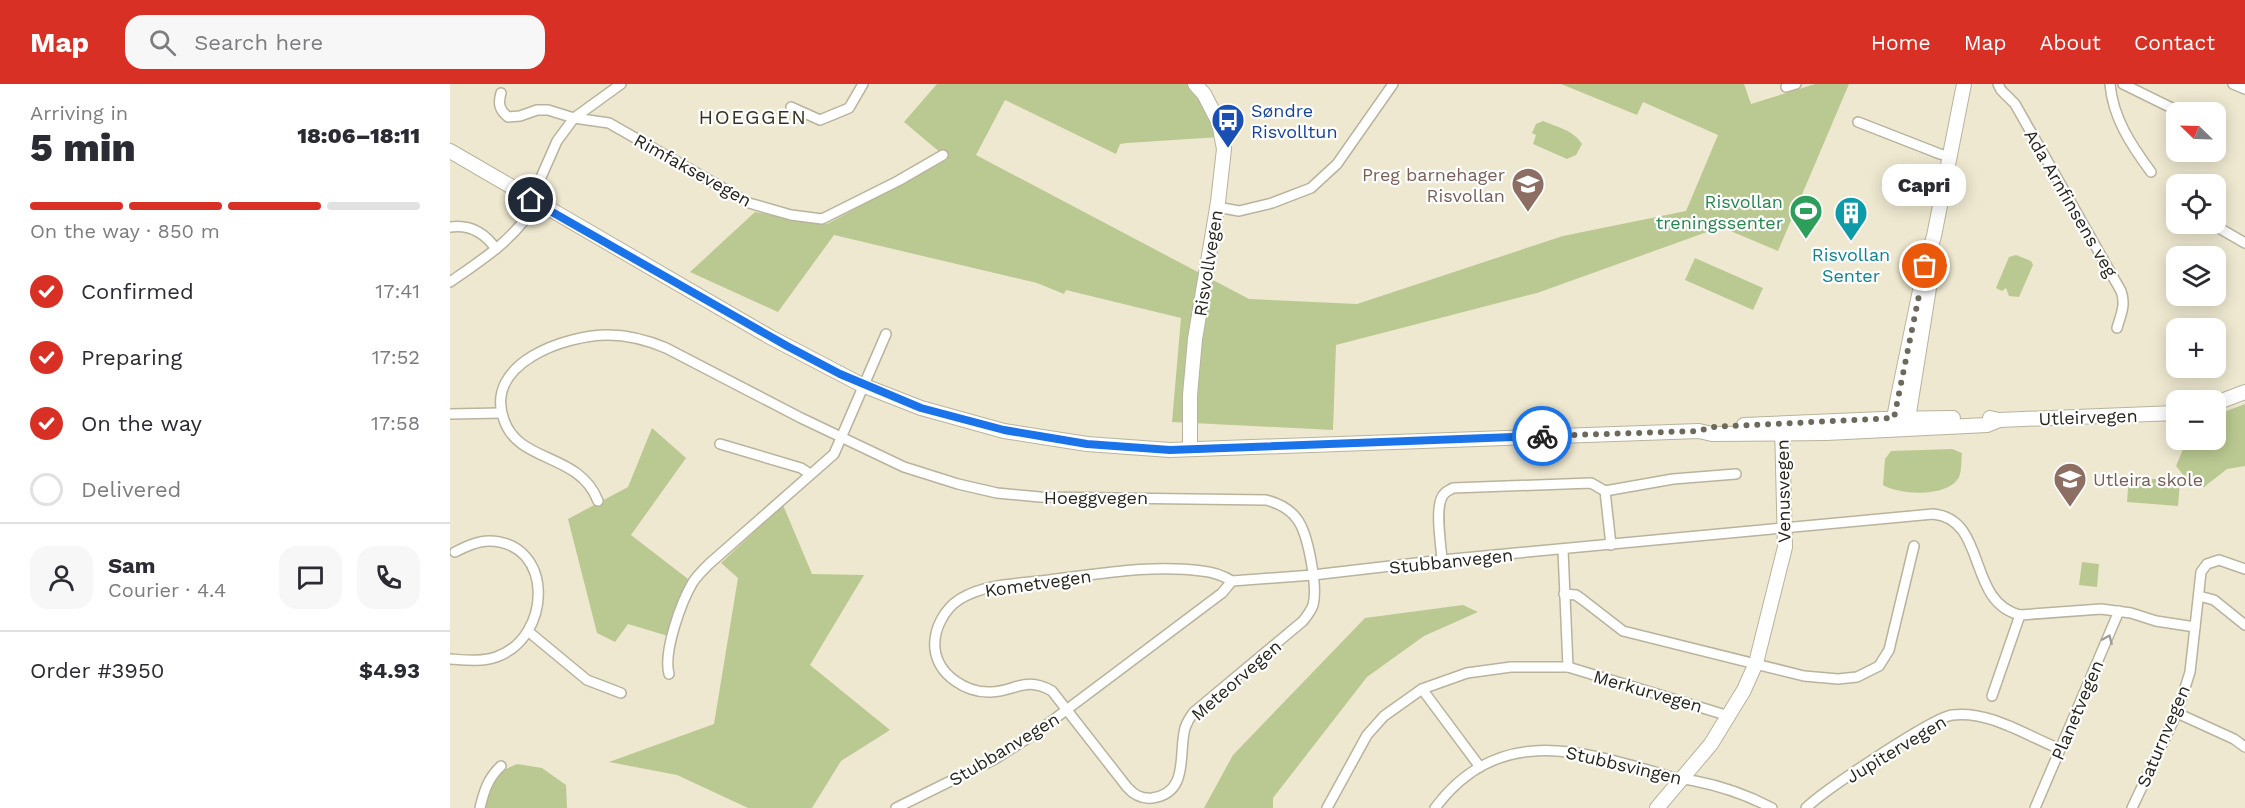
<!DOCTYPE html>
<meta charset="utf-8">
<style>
body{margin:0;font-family:"Work Sans",sans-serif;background:#f7f7f7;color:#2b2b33;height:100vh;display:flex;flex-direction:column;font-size:22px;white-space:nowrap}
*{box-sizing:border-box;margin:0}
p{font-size:20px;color:#7c7c81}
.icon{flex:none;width:33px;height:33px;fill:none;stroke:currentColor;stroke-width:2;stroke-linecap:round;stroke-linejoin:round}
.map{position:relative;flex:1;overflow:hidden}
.drawer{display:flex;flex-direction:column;background:#fff;width:450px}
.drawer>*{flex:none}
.needle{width:39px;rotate:293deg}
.buttons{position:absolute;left:1716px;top:18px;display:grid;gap:12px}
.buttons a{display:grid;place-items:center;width:60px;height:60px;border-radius:12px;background:#fff;box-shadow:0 3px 15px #0003;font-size:30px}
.pin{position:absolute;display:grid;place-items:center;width:51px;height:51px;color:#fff;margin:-26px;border:3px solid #fff;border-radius:50%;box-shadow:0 2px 6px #0007}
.courier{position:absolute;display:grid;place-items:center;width:60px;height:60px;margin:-30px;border:4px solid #1a73e8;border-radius:50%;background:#fff;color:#222;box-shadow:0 2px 8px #0007}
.bubble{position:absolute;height:42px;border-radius:18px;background:#fff;box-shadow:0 3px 15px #0003;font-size:20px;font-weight:800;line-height:42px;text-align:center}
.headline em{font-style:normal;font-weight:800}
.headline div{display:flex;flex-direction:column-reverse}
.headline{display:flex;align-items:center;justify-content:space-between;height:102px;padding:0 30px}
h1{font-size:39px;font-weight:800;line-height:45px}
.bar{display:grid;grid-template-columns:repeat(4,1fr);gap:9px 6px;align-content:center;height:72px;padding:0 30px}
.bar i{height:8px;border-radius:4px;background:#e1e1e2}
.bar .active{background:#d93025}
.bar p{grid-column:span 4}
.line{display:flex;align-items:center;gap:15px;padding:0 30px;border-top:2px solid #e1e1e2}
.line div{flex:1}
.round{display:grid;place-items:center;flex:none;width:63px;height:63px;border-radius:18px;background:#f7f7f7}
ol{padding:0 30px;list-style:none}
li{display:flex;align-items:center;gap:18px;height:66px}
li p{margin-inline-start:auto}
li .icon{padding:6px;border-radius:50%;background:#d93025;color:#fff;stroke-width:4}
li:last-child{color:#7c7c81}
li i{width:33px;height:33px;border:3px solid #e1e1e2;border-radius:50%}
header{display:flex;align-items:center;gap:36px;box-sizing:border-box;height:84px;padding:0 30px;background:#d93025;color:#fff}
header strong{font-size:28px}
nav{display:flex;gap:33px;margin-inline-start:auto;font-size:21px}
.search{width:420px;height:54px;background:#f7f7f7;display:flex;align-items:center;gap:15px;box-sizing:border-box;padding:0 21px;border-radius:18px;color:#7c7c81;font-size:22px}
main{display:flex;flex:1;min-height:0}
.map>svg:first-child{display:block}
.green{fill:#bac991}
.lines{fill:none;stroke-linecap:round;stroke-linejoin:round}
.street-casing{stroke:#b9b39d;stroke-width:12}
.secondary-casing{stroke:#b9b39d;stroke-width:16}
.street{stroke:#fff;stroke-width:9}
.secondary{stroke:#fff;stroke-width:14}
.oneway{stroke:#9e9d99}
.done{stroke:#6d695b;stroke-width:6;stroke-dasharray:0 10.8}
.route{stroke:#1a73e8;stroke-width:8}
.labels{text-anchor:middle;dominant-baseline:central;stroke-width:4.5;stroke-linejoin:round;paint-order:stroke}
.transit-label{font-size:18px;fill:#164399;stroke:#fff;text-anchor:start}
.street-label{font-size:18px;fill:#27251c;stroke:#fff}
.education-label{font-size:18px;fill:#785e54;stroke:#fff;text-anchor:end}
.leisure-label{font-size:18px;fill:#27864d;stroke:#fff;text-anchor:end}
.culture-label{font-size:18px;fill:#0d838f;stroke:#fff}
.neighbourhood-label{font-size:20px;letter-spacing:1.5px;fill:#36321f;stroke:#fff}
</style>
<header>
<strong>Map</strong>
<div class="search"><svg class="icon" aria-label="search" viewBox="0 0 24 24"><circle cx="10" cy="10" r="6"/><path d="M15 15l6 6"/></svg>Search here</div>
<nav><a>Home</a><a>Map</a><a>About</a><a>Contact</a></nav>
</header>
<main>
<section class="drawer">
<div class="headline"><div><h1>5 min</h1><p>Arriving in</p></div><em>18:06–18:11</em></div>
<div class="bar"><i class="active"></i><i class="active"></i><i class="active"></i><i></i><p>On the way · 850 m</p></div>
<ol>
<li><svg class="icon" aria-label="check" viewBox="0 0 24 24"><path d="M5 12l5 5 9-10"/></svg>Confirmed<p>17:41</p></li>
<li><svg class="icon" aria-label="check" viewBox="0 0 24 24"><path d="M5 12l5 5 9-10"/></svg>Preparing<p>17:52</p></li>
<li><svg class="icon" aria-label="check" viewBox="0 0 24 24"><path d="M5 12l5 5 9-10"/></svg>On the way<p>17:58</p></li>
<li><i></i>Delivered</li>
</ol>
<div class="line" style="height:108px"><a class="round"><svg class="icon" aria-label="person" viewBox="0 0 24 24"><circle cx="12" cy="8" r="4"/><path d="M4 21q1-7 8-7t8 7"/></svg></a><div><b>Sam</b><p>Courier · 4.4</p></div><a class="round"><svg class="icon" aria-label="chat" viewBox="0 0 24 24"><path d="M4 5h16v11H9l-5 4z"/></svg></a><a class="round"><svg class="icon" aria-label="phone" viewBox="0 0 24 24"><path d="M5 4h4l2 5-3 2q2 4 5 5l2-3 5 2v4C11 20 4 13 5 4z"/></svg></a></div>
<div class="line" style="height:78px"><div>Order #3950</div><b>$4.93</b></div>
</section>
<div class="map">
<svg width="1795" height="724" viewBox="0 0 1795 724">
<rect width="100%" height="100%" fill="#eee8d0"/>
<!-- green -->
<g class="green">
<polygon points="487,0 752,0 770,53 677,59 670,60 666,70 555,16 526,71 799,215 907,220 1113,152 1236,127 1268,51 1193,18 1187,31 1111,0 1294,0 1301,20 1365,0 1399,0 1328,167 1271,143 1087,209 886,261 883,346 722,338 731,234 616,206 614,210 587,199 384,151 328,228 240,188 305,128 377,140 498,75 454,38"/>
<path d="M1093 37C1105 42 1125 47 1132 60L1126 71 1117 75 1083 60 1086 51 1082 49 1086 40Z"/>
<polygon points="1566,171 1581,177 1583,181 1569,213 1559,212 1556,204 1552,207 1546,204 1559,173"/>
<polygon points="1245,174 1313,204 1303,226 1235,196"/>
<polygon points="1795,320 1795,382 1777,385 1754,403 1746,403 1740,399 1726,382 1737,356 1766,356 1766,331"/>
<polygon points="202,344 236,374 181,451 238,495 218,552 178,540 165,558 147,549 118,435 178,403"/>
<path d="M1502 365 1512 369C1511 375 1512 386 1509 393 1498 414 1450 411 1433 401L1435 375 1441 367Z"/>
<polygon points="1679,393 1730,397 1728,422 1677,418"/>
<polygon points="333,421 362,490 414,491 360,581 440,646 391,677 362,724 298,724 227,691 159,678 264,640 288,494 271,479"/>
<polygon points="1632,478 1649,480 1647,503 1629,501"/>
<polygon points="1013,521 1028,528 974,552 917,593 823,714 823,724 754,724 783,671 915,534"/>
<polygon points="67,680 92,684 116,701 117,724 31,724 45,690"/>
</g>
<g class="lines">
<!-- street casing -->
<g class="street-casing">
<g id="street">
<path d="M1548 0 1551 6 1565 20 1671 207C1676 221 1671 230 1667 244"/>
<path d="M1660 0C1663 34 1681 61 1701 88"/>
<polyline points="1673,0 1730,28"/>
<polyline points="1783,0 1795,5"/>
<polyline points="1336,3 1346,0"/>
<path d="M51 9C48 19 49 26 58 33L70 32 87 26H98L124 34 159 39 299 119 341 131 372 135 448 97 493 71"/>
<polyline points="341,23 370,36 399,24 413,0"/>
<polyline points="1408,38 1490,70 1500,73"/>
<polyline points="81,116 107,57 124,34 171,0"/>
<polyline points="767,123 789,127 822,119 861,104 887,80 943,0"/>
<polyline points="1762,140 1795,159"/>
<path d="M0 143C20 140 35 149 46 165"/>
<path d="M0 198C32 176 68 153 86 118"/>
<polyline points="0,330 51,329"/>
<polyline points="270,360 351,384 360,390"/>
<polyline points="1155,407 1223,395 1286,390"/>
<path d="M148 417C129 368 69 380 54 336 33 279 116 251 158 251 179 251 197 256 216 264L351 334 454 383 508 400 547 409 590 413 816 416C828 419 839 424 847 435 858 449 868 503 863 521 861 527 857 532 853 537L744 628C740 633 737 638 735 644 728 669 740 709 702 714 691 715 684 711 677 703L602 607C575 592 566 607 541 608 516 609 488 591 485 565 483 546 494 525 510 515 536 499 570 500 599 496 649 490 702 480 752 487 764 488 772 491 782 497"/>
<polyline points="1113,466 1118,583"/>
<path d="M992 476C991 460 985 426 992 413 994 408 998 407 1003 404L1141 399 1155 407 1161 461"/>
<polyline points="1114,510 1126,511 1133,516 1173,547 1354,592 1388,595 1407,593 1429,582 1439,566 1464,462"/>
<polyline points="1749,512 1764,516 1795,541"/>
<polyline points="79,548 137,596 171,609"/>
<path d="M0 575C15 576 32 578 46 573 102 554 105 458 39 457 27 457 15 463 5 468"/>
<path d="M219 590C213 568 231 518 243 498 247 492 253 486 259 480L384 370 436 250"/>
<polyline points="972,605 1030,683"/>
<polyline points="1542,612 1570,531"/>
<polyline points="1727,629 1784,655 1795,663"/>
<path d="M30 724C34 707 38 694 51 682"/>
<path d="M446 724 545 675 583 651 772 509 782 497 863 491 992 476 1483 430C1538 435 1516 518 1570 531L1651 525 1681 529 1706 537 1745 543 1751 488 1757 480 1769 476 1795 485"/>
<polyline points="877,724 917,651 934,632 972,605 1017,589 1061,583 1118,583 1279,632"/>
<path d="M985 724C1050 637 1135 668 1222 693 1230 695 1237 695 1245 697 1271 702 1299 712 1322 724"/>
<path d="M1356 724C1373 707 1482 634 1502 631 1539 626 1577 652 1610 665"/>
<polyline points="1585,724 1669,527"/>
<polyline points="1682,724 1727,629 1740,588 1745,543"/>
</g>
</g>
<!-- secondary casing -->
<g class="secondary-casing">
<g id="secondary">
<polyline points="0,67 320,253 412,301 471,324 554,347 637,360 720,366 1221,348 1249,347 1262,350 1376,349 1537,341 1549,336"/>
<polyline points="1766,319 1795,308"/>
<polyline points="1540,334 1549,336 1726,329"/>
<polyline points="1294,341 1433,335 1503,334"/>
<polyline points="1447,341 1444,335 1447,318 1475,182 1484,152 1514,0"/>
<polyline points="1454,341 1458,335 1479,204"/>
<polyline points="740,365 740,311 745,255 768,118 774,65 769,39 754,10 745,0"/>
<polyline points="1207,724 1261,660 1294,606 1306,579 1335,463 1332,341"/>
</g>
</g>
<!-- street -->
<use href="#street" class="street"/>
<!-- secondary -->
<use href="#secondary" class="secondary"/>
</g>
<!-- one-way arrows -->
<defs><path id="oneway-chevron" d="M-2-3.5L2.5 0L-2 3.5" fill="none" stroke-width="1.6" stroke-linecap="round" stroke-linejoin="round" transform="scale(1.5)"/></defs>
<use class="oneway" href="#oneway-chevron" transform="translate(1658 555) rotate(-67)"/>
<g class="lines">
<!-- done -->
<polyline class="done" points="1092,352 1249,347 1262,343 1444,334 1475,182"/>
<!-- route -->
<polyline class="route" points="81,116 337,262 390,290 471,324 554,346 637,360 720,366 1092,352"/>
</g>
<!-- icons -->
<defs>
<g id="bus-pin" transform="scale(1.725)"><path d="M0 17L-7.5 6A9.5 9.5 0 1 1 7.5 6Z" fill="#1a4fb4" stroke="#fff"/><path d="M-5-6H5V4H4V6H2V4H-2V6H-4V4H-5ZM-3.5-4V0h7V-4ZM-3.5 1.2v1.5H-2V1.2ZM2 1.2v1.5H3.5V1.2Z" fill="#fff"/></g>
<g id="school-pin" transform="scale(1.725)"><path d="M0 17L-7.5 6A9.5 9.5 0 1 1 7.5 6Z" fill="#8d6e63" stroke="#fff"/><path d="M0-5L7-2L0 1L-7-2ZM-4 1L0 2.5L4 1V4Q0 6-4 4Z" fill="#fff"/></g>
<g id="stadium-pin" transform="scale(1.725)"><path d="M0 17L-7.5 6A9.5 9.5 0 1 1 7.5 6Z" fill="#2e9e5b" stroke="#fff"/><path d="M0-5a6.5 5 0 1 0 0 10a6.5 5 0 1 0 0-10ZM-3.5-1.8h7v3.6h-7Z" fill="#fff"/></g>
<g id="building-pin" transform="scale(1.725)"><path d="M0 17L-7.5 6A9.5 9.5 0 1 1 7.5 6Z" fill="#0f9aa8" stroke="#fff"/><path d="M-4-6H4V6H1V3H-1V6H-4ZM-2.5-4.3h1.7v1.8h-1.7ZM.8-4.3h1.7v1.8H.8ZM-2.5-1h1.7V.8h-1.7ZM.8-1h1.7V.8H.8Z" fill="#fff"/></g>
</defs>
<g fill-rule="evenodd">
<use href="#bus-pin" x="778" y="36"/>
<use href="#school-pin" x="1078" y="100"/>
<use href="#stadium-pin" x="1356" y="127"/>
<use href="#building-pin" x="1401" y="129"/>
<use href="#school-pin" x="1620" y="395"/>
</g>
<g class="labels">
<!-- transit labels -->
<g class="transit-label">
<text x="801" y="26">Søndre<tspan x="801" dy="21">Risvolltun</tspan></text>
</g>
<!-- street labels -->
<g class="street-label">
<text transform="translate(243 86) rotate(29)">Rimfaksevegen</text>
<text transform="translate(1621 119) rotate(60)">Ada Arnfinsens veg</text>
<text transform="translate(758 179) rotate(-81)">Risvollvegen</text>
<text transform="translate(1638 333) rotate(-2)">Utleirvegen</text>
<text transform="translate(1333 407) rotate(-91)">Venusvegen</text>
<text x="646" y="413">Hoeggvegen</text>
<text transform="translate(1001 477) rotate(-6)">Stubbanvegen</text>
<text transform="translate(588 499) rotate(-8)">Kometvegen</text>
<text transform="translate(786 596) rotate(-41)">Meteorvegen</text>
<text transform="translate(1198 607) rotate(16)">Merkurvegen</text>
<text transform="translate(1627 626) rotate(-67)">Planetvegen</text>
<text transform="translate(1713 652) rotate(-67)">Saturnvegen</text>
<text transform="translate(554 665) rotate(-31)">Stubbanvegen</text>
<text transform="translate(1446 665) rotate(-31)">Jupitervegen</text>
<text transform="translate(1174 681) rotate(13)">Stubbsvingen</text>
</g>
<!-- education labels -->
<g class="education-label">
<text x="1055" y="90">Preg barnehager<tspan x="1055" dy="21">Risvollan</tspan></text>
<text x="1643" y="395" text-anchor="start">Utleira skole</text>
</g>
<!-- leisure labels -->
<g class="leisure-label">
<text x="1333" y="117">Risvollan<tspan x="1333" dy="21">treningssenter</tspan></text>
</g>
<!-- culture labels -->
<g class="culture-label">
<text x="1401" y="170">Risvollan<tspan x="1401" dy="21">Senter</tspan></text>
</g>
<!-- neighbourhood labels -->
<g class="neighbourhood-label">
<text x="303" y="33">HOEGGEN</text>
</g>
</g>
</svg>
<div class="buttons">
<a><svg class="needle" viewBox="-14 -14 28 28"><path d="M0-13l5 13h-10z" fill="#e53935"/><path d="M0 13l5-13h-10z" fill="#7c7c81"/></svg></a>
<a><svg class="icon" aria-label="locate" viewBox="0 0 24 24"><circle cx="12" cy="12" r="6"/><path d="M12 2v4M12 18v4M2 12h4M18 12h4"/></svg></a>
<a><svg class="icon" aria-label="layers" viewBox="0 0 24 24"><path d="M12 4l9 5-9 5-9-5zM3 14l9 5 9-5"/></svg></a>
<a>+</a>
<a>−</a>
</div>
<div class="pin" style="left:1475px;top:182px;background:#ea580c"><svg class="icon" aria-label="bag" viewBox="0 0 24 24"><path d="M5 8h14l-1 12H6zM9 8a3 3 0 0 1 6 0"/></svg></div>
<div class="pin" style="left:81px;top:116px;background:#1f2937"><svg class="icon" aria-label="home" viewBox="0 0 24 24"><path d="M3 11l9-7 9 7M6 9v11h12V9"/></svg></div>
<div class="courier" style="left:1092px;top:352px"><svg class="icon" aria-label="bike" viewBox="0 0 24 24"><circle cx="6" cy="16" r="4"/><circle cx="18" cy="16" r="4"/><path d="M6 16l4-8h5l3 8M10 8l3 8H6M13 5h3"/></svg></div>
<div class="bubble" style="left:1432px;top:80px;width:84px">Capri</div>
</div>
</main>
